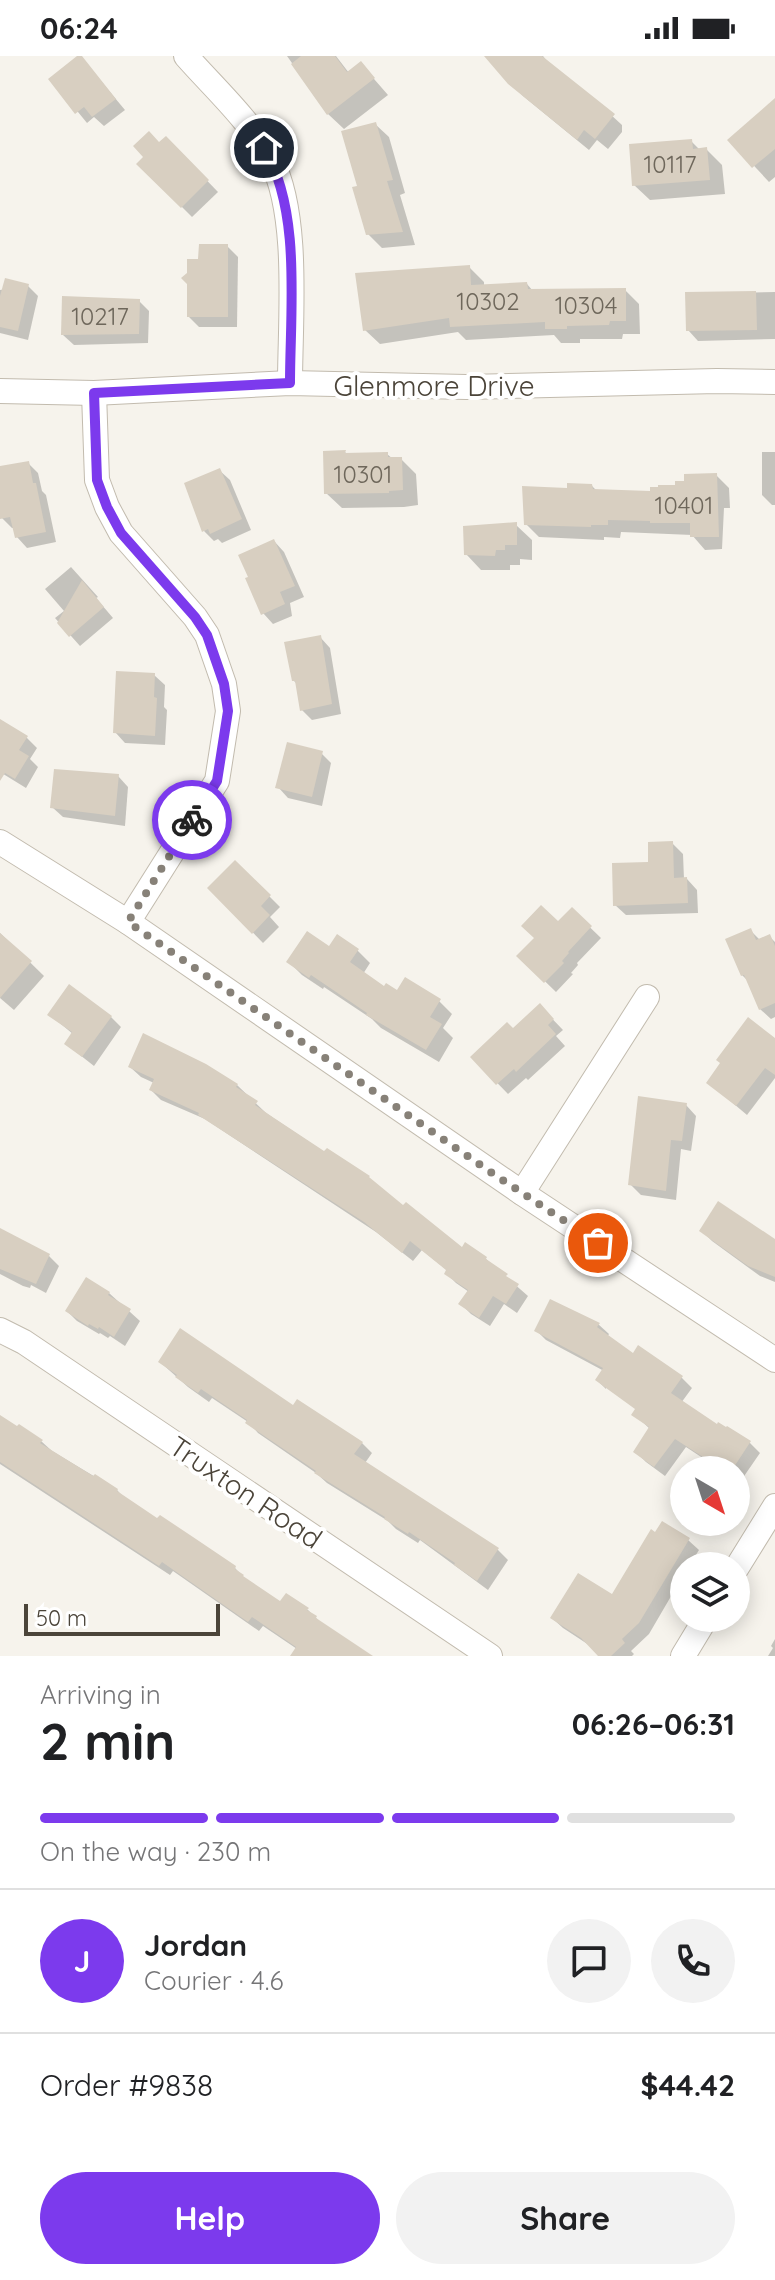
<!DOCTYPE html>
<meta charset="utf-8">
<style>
body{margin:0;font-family:Quicksand,sans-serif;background:#f2f2f2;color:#202124;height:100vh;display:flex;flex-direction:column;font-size:30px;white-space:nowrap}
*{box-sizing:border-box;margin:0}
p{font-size:26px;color:#757577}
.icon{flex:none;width:44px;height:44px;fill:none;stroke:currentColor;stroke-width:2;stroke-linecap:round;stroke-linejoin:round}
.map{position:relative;height:1600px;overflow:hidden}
.panel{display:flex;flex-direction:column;background:#fff;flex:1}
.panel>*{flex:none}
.needle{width:52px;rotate:141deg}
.fabs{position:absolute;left:670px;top:1400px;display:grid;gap:16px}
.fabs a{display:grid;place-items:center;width:80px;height:80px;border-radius:50%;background:#fff;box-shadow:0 4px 20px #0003;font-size:40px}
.scale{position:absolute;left:24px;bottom:20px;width:196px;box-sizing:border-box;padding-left:8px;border:4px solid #4b4439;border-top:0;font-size:22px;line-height:28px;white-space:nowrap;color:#4b4439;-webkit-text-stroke:6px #fff;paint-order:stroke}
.pin{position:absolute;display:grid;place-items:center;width:68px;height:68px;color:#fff;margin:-34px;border:4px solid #fff;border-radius:50%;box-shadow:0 2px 8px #0007}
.courier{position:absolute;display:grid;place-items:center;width:80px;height:80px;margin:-40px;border:6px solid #7c3aed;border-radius:50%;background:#fff;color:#222;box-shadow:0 2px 10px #0007}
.head em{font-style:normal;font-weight:800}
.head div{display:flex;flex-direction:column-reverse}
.head{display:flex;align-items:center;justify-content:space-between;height:136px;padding:0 40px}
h1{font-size:52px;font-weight:800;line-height:60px}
.bar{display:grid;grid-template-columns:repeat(4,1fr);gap:12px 8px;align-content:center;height:96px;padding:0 40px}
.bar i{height:10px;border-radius:6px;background:#e0e0e0}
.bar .selected{background:#7c3aed}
.bar p{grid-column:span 4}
.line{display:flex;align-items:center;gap:20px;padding:0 40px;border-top:2px solid #e0e0e0}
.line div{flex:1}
.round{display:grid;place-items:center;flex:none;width:84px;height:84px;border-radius:42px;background:#f2f2f2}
.button{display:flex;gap:16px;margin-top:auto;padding:16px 40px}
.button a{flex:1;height:92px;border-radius:48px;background:#7c3aed;color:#fff;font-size:32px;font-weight:800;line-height:92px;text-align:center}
.button a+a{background:#f2f2f2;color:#202124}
.status{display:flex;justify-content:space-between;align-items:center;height:56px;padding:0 40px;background:#fff;direction:ltr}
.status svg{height:22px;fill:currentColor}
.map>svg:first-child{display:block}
.shadow{fill:#0003}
.building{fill:#d8cfc1}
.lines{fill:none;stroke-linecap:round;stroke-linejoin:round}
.street-casing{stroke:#c2bbae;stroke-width:26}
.street{stroke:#fff;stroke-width:24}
.done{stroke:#878178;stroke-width:8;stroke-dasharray:0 14.4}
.route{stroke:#7c3aed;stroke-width:10}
.labels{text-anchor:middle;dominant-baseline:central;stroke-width:8;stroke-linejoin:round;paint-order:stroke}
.number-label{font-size:24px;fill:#6e675b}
.street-label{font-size:28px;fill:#4b4439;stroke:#fff}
</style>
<div class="status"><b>06:24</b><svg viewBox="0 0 49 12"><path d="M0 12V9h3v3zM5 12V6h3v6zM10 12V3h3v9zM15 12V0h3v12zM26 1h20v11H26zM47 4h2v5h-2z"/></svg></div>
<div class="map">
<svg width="775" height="1600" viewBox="0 0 775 1600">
<rect width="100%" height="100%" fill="#f6f3ec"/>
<!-- shadow -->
<g class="shadow">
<polygon points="80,0 125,54 104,70 94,61 87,67 51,23"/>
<polygon points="287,0 336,0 349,17 361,8 388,39 344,73 328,58"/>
<polygon points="487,0 543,0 550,9 609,57 622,69 622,76 608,93 597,84 589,94 523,40"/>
<polygon points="775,44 775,121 769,126 730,84"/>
<polygon points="375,68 389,81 405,137 400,139 415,189 382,192 368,178 360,131"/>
<polygon points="166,82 218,136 192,161 139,108"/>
<polygon points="691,85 700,94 706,93 722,109 725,138 650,144 634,129"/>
<polygon points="227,190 238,201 237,271 199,271 189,261 200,205"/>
<polygon points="470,212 484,226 484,230 527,228 533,235 625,234 639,248 640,278 623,278 622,283 580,283 580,287 561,287 554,279 466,284 458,276 380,288 365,274"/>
<polygon points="28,230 38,240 28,284 0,277 0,234"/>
<polygon points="775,236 775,283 698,285 688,274 687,238"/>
<polygon points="139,245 149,255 148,287 74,289 63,279"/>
<polygon points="345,396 348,399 387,398 393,403 401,403 416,418 418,449 404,451 342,452 326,437"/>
<polygon points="762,396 775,396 775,449 772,449 762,439"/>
<polygon points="28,407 38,417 42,435 46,439 56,486 27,492 17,481 15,472 12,472 2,462 0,412"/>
<polygon points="219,414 230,424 251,474 222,487 218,483 214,485 204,475"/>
<polygon points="716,419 729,432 730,452 724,452 722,493 705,494 692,479 621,476 620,482 604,481 604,484 539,481 526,468 569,434 592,430 597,435 652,437"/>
<polygon points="516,469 532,484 532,504 520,503 520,509 510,509 510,514 481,514 466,498"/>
<polygon points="274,485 284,496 304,541 290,547 292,560 273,568 263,557"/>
<polygon points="71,511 98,541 96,542 113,562 80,590 55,562 64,555 45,533"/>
<polygon points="320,581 330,592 341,658 312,664 302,654 297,628 293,624"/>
<polygon points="154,619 165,629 164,651 167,654 165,689 125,687 115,676"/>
<polygon points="0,664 27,682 37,692 30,703 38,711 26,732 0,716"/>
<polygon points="320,696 331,707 322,750 288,742 278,731"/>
<polygon points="118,720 128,731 125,770 63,761 52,751"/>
<polygon points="672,787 683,798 684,823 687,823 697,834 698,857 626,859 615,849 650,808"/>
<polygon points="235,806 280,851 270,861 279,871 263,887 210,832"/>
<polygon points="572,854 601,882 577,907 578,909 571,917 573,918 556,936 519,900 559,868"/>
<polygon points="751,875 760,884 769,880 775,886 775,961 771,963 760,953 749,926 742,919"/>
<polygon points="0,877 44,920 14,954 0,942"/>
<polygon points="330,893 357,894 370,907 363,918 385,933 439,945 452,958 443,972 453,982 439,1006 381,972 372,963 324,931 323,933 302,919 289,906"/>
<polygon points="540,950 563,974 556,980 565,990 528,1024 526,1022 508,1038 472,1001 513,974"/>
<polygon points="50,959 111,961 121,971 94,1010 66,988 73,978"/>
<polygon points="775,984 775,1022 747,1059 709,1027"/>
<polygon points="130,1011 237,1029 266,1057 378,1132 462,1194 486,1203 528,1240 517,1257 504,1248 490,1270 471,1258 461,1248 469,1236 456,1227 446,1217 448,1215 422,1194 413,1205 376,1176 205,1063 161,1044 151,1034 154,1027 141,1021"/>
<polygon points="686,1049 696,1060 691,1095 681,1093 676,1144 641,1139 631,1129"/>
<polygon points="701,1174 775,1191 775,1226 760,1220 712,1185"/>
<polygon points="0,1181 49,1200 59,1210 46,1237 31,1229 30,1232 23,1230 0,1218"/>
<polygon points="109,1237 140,1265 125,1290 110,1280 108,1282 100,1277 99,1278 77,1265 67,1255"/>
<polygon points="598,1268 609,1278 607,1281 633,1300 682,1322 692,1332 681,1347 718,1371 750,1387 760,1397 740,1426 736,1424 736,1414 721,1414 686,1391 665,1420 646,1406 636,1396 650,1373 634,1358 644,1357 606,1330 606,1333 597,1324 604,1315 546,1284 536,1274"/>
<polygon points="160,1306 294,1351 362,1387 372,1397 365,1407 498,1494 508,1504 488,1534 420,1484 418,1487 396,1473 388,1465 327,1427 316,1417 258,1377 248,1366 212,1342 209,1346 188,1331"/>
<polygon points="0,1364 41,1385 52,1395 117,1434 127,1445 235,1512 250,1528 280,1548 286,1539 308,1554 324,1570 368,1600 292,1600 297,1593 263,1570 259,1575 173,1515 170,1519 0,1408"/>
<polygon points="688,1484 699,1494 689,1510 684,1510 684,1518 649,1578 631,1595 634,1598 632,1600 601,1600 592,1591 563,1572 552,1562 613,1540"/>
<polygon points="775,1583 775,1600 768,1600 773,1592 771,1590"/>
</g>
<!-- building -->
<g class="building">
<polygon points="77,0 82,0 116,43 92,61 84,51 75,58 48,23"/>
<polygon points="301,0 335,0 347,16 361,5 375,22 327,59 291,8"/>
<polygon points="484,0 542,0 615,58 595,83 584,74 577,84 508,28"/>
<polygon points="775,42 775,93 752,112 727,84"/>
<polygon points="376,66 393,124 387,125 403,176 366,179 352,131 357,130 341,75"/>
<polygon points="149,75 159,86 166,80 209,124 181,152 136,108 143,101 133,90"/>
<polygon points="692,83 693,93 707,91 710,124 632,130 629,88"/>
<polygon points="199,188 228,188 228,261 187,261 187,228 181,222 187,217 187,203 198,203"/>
<polygon points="470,209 471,229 527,226 528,233 626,232 626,265 610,265 609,269 567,270 567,273 545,273 545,266 450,271 449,262 363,275 355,217"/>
<polygon points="5,222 29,228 18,275 0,271 0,240"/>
<polygon points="756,235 757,274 686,275 685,236"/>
<polygon points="62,240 140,243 139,278 61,279"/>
<polygon points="346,394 345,397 388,396 388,401 402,401 403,434 389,435 389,437 324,438 323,395"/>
<polygon points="29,405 33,427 36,427 46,476 15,482 10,461 0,463 0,410"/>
<polygon points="220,412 242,463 210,478 208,473 202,476 184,427"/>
<polygon points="717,417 719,481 690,481 690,467 650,467 650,465 608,464 608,469 591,469 591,471 524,469 522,430 567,432 567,427 592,428 593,433 650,435 650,431 658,431 658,429 675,429 675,425 684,425 684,418"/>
<polygon points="517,466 517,489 505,489 505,494 496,494 495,500 464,499 463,470"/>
<polygon points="274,483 295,530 280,536 285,548 261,559 245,522 248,521 238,499"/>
<polygon points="82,524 104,551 69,581 57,567"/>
<polygon points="321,579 332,648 300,655 295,625 292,625 284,586"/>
<polygon points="116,615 155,617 154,641 157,642 155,680 113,677"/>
<polygon points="0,663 28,680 19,694 29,700 15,723 5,717 0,725"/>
<polygon points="287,686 323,695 312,741 275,732"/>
<polygon points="54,713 119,718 115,760 50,752"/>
<polygon points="673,785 674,822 687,821 688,847 613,850 612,807 648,806 648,786"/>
<polygon points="235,804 271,839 261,850 270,859 252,878 207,832"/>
<polygon points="541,849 558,865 572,851 592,870 568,896 569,897 562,905 564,907 544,927 516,900 534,882 521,870"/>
<polygon points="751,872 756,884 770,878 775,890 775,947 759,954 744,919 741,920 725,883"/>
<polygon points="307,875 329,890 337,878 359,893 350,906 384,930 386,927 397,934 405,921 441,943 430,961 442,968 426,994 366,959 367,957 311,919 309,922 286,906"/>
<polygon points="0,877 32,905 0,942"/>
<polygon points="69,928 112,960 82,1001 64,988 72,976 47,959"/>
<polygon points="540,947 554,963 548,969 556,978 516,1016 514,1013 496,1029 470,1001 507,966 513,972"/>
<polygon points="748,961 775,982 775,1019 765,1012 736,1050 706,1027 720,1007 716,1004"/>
<polygon points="143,977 206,1008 238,1028 236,1031 258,1045 255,1049 274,1062 324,1095 327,1092 370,1120 369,1121 403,1149 406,1146 462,1191 465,1186 487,1201 486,1203 508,1218 506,1220 519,1228 506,1248 493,1240 479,1262 458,1248 468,1234 444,1218 446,1214 410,1185 402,1197 364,1166 198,1059 199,1057 149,1034 154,1023 128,1011"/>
<polygon points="638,1040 687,1047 682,1085 671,1084 666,1135 628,1129"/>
<polygon points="718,1145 775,1183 775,1221 748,1210 699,1175"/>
<polygon points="0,1172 50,1198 36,1228 0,1213"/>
<polygon points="86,1221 110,1236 108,1239 131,1253 114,1281 99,1271 98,1273 89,1268 88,1270 65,1255"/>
<polygon points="550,1243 600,1267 597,1271 633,1297 638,1289 683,1320 671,1337 717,1368 718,1366 726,1371 727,1370 751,1385 732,1414 723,1414 675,1383 654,1411 633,1396 649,1371 631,1359 635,1353 595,1324 603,1312 534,1275"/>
<polygon points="180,1272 293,1349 297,1343 363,1386 354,1398 499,1492 477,1525 454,1509 455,1507 409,1476 408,1478 384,1463 385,1461 314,1417 316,1415 245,1367 247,1364 201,1333 198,1337 175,1321 177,1319 158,1306"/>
<polygon points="0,1359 17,1370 19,1368 43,1384 40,1387 93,1420 95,1418 118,1433 117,1435 157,1462 160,1459 193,1481 236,1510 235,1513 244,1519 243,1520 280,1545 286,1537 309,1552 307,1554 317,1560 316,1562 373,1600 290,1600 296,1591 252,1561 248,1566 162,1506 159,1510 0,1406"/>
<polygon points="662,1465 690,1482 639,1567 622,1583 625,1587 611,1600 598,1600 581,1582 550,1562 578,1517 612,1538 651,1473 655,1476"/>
</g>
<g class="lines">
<!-- street casing -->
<g class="street-casing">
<g id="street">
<path d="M186 0C215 33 251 65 271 104 300 159 290 265 290 327"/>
<polyline points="0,335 94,337 290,327 466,331 717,325 775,326"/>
<polyline points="94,337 97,424 107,451 121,477 195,561 207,579 224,628 228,655 217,725 128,866"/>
<polyline points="0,786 128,866 522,1137 775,1304"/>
<polyline points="522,1137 647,941"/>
<polyline points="0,1274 24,1286 490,1600"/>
<polyline points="736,1513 775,1450"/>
<polyline points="683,1600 706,1562"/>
</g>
</g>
<!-- street -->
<use href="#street" class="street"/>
</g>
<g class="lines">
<!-- done -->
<polyline class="done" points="192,764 128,866 495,1119 598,1187"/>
<!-- route -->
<path class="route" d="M192 764 217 725 228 655 224 628 207 579 195 561 121 477 107 451 97 424 94 337 290 327C290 255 302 155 264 92"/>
</g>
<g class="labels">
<!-- number labels -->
<g class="number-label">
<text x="670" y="108">10117</text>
<text x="488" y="245">10302</text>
<text x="586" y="249">10304</text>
<text x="100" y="260">10217</text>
<text x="363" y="418">10301</text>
<text x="684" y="449">10401</text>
</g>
<!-- street labels -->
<g class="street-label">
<text x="434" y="329">Glenmore Drive</text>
<text transform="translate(246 1436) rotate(34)">Truxton Road</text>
</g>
</g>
</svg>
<div class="fabs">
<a><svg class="needle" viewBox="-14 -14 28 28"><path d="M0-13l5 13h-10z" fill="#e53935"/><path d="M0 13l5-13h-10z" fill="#757577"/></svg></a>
<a><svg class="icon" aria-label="layers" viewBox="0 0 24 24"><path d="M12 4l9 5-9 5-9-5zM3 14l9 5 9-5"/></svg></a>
</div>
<div class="scale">50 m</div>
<div class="pin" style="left:598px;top:1187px;background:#ea580c"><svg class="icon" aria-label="bag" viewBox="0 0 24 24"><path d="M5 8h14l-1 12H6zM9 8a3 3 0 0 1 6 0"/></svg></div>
<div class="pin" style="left:264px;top:92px;background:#1f2937"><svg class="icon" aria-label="home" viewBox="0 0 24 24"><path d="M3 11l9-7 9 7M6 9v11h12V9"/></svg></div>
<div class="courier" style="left:192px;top:764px"><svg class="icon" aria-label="bike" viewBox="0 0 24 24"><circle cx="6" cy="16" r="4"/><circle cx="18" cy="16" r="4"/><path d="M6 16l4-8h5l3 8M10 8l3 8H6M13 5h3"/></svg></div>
</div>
<section class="panel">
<div class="head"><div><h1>2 min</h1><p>Arriving in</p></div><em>06:26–06:31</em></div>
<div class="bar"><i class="selected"></i><i class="selected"></i><i class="selected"></i><i></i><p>On the way · 230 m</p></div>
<div class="line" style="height:144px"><b class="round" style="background:#7c3aed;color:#fff">J</b><div><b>Jordan</b><p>Courier · 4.6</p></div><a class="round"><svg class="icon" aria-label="chat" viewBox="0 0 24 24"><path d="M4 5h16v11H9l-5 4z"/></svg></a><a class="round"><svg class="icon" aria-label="phone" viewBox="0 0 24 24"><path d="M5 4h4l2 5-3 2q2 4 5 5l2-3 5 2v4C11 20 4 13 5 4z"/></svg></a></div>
<div class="line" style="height:104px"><div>Order #9838</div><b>$44.42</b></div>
<div class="button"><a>Help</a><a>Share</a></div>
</section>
